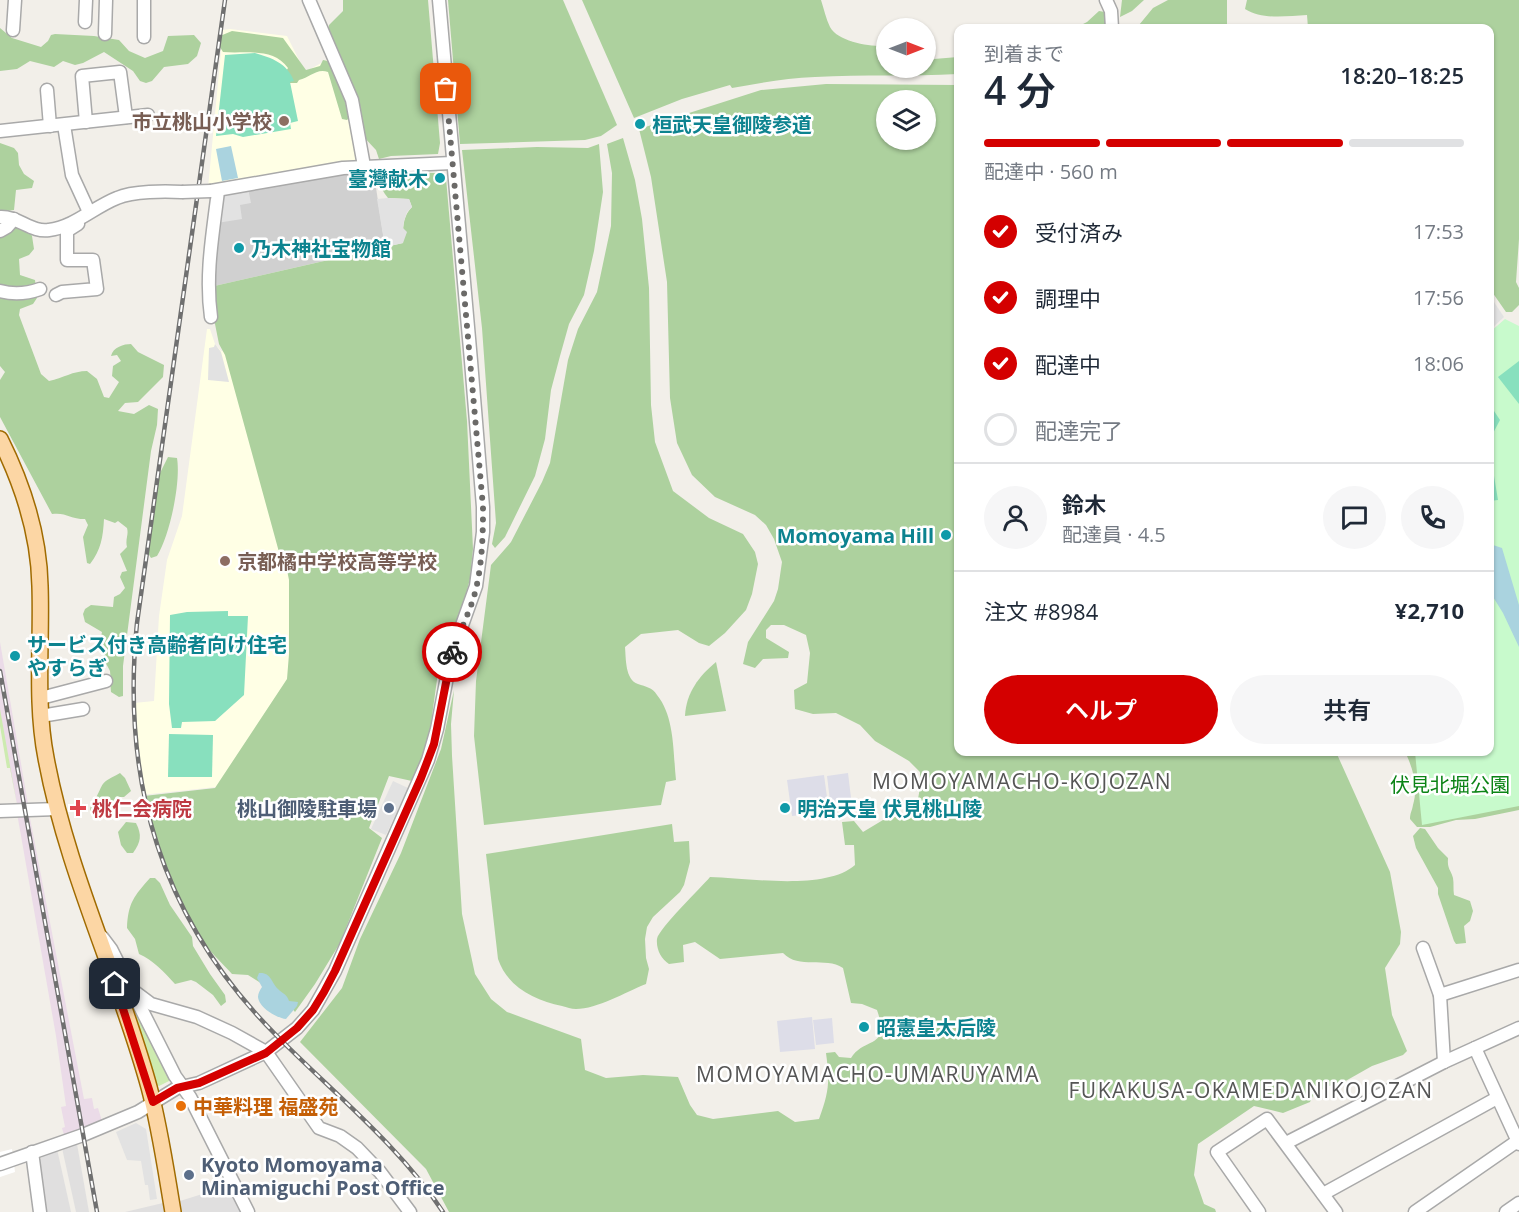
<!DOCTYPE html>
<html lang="ja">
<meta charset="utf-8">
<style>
body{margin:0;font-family:"Open Sans","Noto Sans JP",sans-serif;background:#f6f6f7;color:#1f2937;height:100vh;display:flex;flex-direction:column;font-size:22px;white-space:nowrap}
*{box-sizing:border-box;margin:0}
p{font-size:20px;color:#747a83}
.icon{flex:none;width:33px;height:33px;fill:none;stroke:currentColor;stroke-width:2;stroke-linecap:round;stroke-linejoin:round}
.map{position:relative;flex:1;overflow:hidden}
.side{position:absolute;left:954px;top:24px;width:540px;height:732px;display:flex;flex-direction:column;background:#fff;border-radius:12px;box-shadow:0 2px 4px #0004}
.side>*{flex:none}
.needle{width:39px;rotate:90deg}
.controls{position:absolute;left:876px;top:18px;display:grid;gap:12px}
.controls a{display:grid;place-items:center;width:60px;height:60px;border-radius:50%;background:#fff;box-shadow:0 2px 4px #0004;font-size:30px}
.pin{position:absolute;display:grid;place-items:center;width:51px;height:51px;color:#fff;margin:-26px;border-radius:12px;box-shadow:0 3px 9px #0006}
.courier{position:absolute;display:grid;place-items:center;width:60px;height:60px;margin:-30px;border:4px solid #d40000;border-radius:50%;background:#fff;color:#222;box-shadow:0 2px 8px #0007}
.headline em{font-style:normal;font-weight:600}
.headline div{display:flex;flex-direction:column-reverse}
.headline{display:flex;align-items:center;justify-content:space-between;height:102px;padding:0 30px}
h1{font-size:39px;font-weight:600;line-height:45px}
.bar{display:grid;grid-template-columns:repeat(4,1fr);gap:9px 6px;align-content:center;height:72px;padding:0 30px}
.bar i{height:8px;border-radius:4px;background:#e0e1e3}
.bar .current{background:#d40000}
.bar p{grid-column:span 4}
.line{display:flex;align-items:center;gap:15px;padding:0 30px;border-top:2px solid #e0e1e3}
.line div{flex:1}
.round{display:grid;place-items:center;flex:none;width:63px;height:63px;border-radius:32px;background:#f6f6f7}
ol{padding:0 30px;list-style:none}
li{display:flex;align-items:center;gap:18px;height:66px}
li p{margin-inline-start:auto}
li .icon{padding:6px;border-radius:50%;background:#d40000;color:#fff;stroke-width:4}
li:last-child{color:#747a83}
li i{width:33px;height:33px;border:3px solid #e0e1e3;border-radius:50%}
.action{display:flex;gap:12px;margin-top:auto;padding:12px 30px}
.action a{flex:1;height:69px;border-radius:36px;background:#d40000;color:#fff;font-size:24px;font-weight:600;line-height:69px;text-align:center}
.action a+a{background:#f6f6f7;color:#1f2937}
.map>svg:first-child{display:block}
.residential{fill:#e0dfdf}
.industrial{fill:#ebdbe8}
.education{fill:#ffffe5}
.religious{fill:#d0d0d0}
.grass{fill:#cdebb0}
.forest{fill:#add19e;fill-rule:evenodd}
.park{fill:#c8facc}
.pitch{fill:#88e0be}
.parking{fill:#e2e2e2}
.plaza{fill:#dddde8}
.water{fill:#aad3df}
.pier{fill:#fff}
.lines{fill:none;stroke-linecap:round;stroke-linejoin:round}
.minor-casing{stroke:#a9a9a9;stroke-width:15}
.major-casing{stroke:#a06b00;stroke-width:18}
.minor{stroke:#fff;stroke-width:12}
.major{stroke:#fcd6a4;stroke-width:15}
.rail-casing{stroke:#707070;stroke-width:4.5}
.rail{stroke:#fff;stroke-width:2;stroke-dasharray:7;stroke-linecap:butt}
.minor-bridge-casing{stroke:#a9a9a9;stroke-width:15;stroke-linecap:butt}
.minor-bridge{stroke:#fff;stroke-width:12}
.done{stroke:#6b6a68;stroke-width:6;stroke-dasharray:0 10.8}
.route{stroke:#d40000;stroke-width:8}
.education-dot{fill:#8d6e63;stroke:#fff;stroke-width:2}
.culture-dot{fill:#0f9aa8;stroke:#fff;stroke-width:2}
.health-dot{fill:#e0444e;stroke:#fff;stroke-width:2}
.service-dot{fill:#5c6f8a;stroke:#fff;stroke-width:2}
.food-dot{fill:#e8710a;stroke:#fff;stroke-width:2}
.labels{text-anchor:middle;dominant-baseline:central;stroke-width:5;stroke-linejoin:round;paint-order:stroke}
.education-label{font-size:20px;font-weight:bold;fill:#785e54;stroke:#fff;text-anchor:end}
.culture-label{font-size:20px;font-weight:bold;fill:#0d838f;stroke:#fff;text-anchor:start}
.park-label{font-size:20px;fill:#0c8416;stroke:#fff}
.health-label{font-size:20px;font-weight:bold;fill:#be3a42;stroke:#fff;text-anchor:start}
.service-label{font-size:20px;font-weight:bold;fill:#4e5e75;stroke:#fff;text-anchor:end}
.food-label{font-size:20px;font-weight:bold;fill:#c56008;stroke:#fff;text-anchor:start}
.neighbourhood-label{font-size:21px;letter-spacing:1.5px;fill:#555;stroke:#fff}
</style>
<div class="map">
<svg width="1519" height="1212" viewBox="0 0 1519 1212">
<rect width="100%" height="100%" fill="#f2efe9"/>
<!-- residential -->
<g class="residential">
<polygon points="77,1144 89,1212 76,1212 62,1148"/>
<polygon points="57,1149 71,1212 44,1212 38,1162 45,1153"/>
<polygon points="230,1183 245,1212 182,1212 180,1201 215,1190"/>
<polygon points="163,1203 164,1212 125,1212"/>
</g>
<!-- industrial -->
<g class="industrial">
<polygon points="0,642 28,804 17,804 0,716"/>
<polygon points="17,813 29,813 84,1099 92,1098 94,1109 98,1108 102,1121 64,1135 62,1128 65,1127 61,1107 66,1106 56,1036"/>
</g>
<!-- education -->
<g class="education">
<polygon points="230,29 287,36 305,72 332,57 341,79 360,159 208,188 223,30"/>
<polygon points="207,329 210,329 215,344 221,351 225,352 288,568 290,579 290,653 288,678 216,787 141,795 135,736 134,703 154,701 159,616 167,560 182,516"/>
</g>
<!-- religious -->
<polygon class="religious" points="373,168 385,247 210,287 224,192"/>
<!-- grass -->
<g class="grass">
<polygon points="0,709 17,805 10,768 7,768 0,726"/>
<polygon points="137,1013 171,1080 159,1086 156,1085 135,1017"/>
</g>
<!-- forest -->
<g class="forest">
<polygon points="343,0 428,0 440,143 438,154 391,156 379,159 376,150 361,134 338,52 328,31 329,25 343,11"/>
<polygon points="448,0 563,0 617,125 601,136 585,140 460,144"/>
<path d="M582 0H821C824 9 826 19 830 27 838 42 871 47 886 46V68H926V51L934 59 958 57V74C911 77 863 74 815 77 787 78 760 83 732 88L730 85 682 99 634 118Z"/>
<polygon points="1122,0 1144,0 1132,11 1120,17"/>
<polygon points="1168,0 1227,0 1227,28 1133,28 1139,25 1153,8"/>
<path d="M1247 0H1519V239L1516 282 1519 288V305L1512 312H1506L1490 289V28H1308L1307 15C1286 16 1263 20 1245 9Z"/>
<polygon points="1099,11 1105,12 1106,28 1075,28 1087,22"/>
<polygon points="0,28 12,38 41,47 48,41 51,35 55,34 94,36 119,40 129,51 145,58 163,51 168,36 194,35 201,43 197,56 188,64 164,67 152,81 146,83 140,81 133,71 104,52 83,63 75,65 63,61 54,67 30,61 17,69 0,71"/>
<path d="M232 31 283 38 306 70 320 66 323 60C343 61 346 101 350 117L347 120 342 119 328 72C316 68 310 78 299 80L297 83H289L285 73 288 68C273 47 245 54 223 52L218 44 220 36Z"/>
<path d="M826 84 958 85V752H1336L1390 872 1401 932 1400 944 1385 968 1392 1015 1407 1051 1403 1055 1372 1066 1342 1083 1329 1086 1314 1094 1310 1102 1283 1113 1254 1106 1198 1144 1194 1175 1204 1204 1215 1209 1216 1212H449L426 1169 300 1042 342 988 360 939 401 853 441 749 454 690 451 724 452 756 462 914 475 974 491 999 507 1012 581 1039 585 1070 606 1078 643 1075 678 1077 690 1105 697 1115 713 1119 778 1111 795 1122 819 1119C829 1092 830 1082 826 1053L835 1052 839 1057 851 1058C865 1036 891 1050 877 1010L862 1004 851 1003 843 968C825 956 799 970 783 953L720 959 695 942 683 945 684 962 669 964C661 959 656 949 657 939 659 928 701 888 710 877 748 878 826 891 855 865L854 845H845L842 822 854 821 863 832 888 817H908C920 802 920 792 920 772L909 761 875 741 860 725 836 713 813 714 795 709 794 690 807 683 810 653 806 635 784 625H771L766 630V638L789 652 788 658 763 659 755 668 743 664 748 642 774 601 778 589 782 562 774 539 766 525 755 515 715 497 692 475 677 443 670 398 667 282 651 177 639 129 761 90ZM886 100H926V140H886Z"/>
<path d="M623 138 635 180 642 219 649 288 651 405 655 442 673 491 709 518 743 534 755 552 758 564 752 594 746 610 725 633 709 646 699 643 678 630 641 634 625 647C626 658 625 680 638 684 646 687 652 687 657 695 675 717 673 753 676 780L666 782 661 805 484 825 474 736 476 681 491 565 511 542 542 482 550 463 568 360 578 329 597 292 611 226 612 173 607 144Z"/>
<polygon points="0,143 14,148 18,153 19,165 24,174 34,181 32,188 16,190 14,210 0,212"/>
<polygon points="599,144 603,192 594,251 584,295 569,324 560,356 551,390 545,439 535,476 505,537 495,548 492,544 496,523 482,328 462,150 537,147 588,148"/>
<path d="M383 172 439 173 446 178 467 421 473 549 470 579 462 609 450 635 439 665 429 738 418 772 412 781 389 776 369 828 382 838 340 943 315 984 295 1012 283 997 248 975 232 974C222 963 210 952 201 939 171 897 156 846 144 796L215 788 287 679 289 654V580L287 570 282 563 225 355 219 344 215 324 210 287 403 243C403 230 402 217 412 207L409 199 388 198C381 189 377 181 383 172Z"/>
<path d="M0 220 28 228 32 236 34 249 29 255 19 259 20 275 35 280 37 298 33 304 20 309 19 315 41 374 49 381C63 378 73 371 87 371L97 379 104 397 109 398 119 382 112 376 113 366 121 361 117 355 111 356C113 347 124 344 131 344L138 352 164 365 163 377 138 402 125 403 118 411 134 414 149 405 158 409 157 425 151 451 123 666V696L119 697 111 692C110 685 111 678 110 671 108 666 104 662 104 657 103 650 100 638 102 632L85 622 83 614 85 609 91 605 113 607 114 597 120 594 125 588 120 577 122 572 127 571 120 554 127 547C125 539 129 535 127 528L118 521 115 523 104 519C103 537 101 550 90 564L87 563 83 537 88 525 85 519C70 519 66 512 52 514L0 417V380L5 372 0 366Z"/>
<path d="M168 457 177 458C181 482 170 535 157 556L151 558 148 553V542L152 522 156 481Z"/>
<path d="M716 662 726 711 685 716C686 693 699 676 716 662Z"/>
<path d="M1409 752H1461L1519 781V810L1475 819 1456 820 1430 827H1417L1410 819C1410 813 1412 811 1413 805 1418 788 1414 772 1407 756Z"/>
<path d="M120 773 125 778 131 791 124 797H116C108 809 104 811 90 812 90 805 92 804 96 798 105 780 100 784 120 773Z"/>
<path d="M126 822 136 823C142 835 141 842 133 853H127L121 845 118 832Z"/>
<path d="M672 824 674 842 689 841 690 862 684 885 680 892 653 917 647 927 645 939 646 958 649 969 646 984C626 992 597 1009 576 1009 571 1009 567 1007 562 1006 535 1000 508 988 498 959L486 854Z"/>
<path d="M1420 828 1425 829 1438 848 1448 858C1447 869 1451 870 1453 878 1454 884 1453 889 1454 895L1470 901 1473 911 1470 921 1464 926 1466 943 1456 944 1454 941 1438 894V888L1416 848 1413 836Z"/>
<path d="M150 878H155L160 883 170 905 192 937 193 946 210 974 225 995 226 1002 221 1006 213 995 196 982 191 980 175 984C164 972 153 960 139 954L135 939 127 928C128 903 134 896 150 878Z"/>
</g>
<!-- park -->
<polygon class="park" points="1505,319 1519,326 1519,806 1422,825 1415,752 1490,752 1490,332"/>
<!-- pitch -->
<g class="pitch">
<path d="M255 53C272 58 287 63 294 81L290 82 298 121 290 123 291 129 243 137 233 134 216 136 225 55Z"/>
<polygon points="1519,361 1519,404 1498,377"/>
<polygon points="1490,405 1500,420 1490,439"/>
<polygon points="1490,452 1498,500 1490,501"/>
<polygon points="228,611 228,616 248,616 244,695 215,721 182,722 181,728 172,728 169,704 170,615 187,612"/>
<polygon points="169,734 213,735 212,777 168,777"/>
</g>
<!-- parking -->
<g class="parking">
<polygon points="248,188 251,203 240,205 242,219 217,223 224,192"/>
<polygon points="388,198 409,199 412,207 407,212 404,221 403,228 407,232 403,243 385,247 377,199"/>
<polygon points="1490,296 1504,317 1490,330"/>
<polygon points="215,344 221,352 229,382 208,380 209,348 214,347"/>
<polygon points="393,781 408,788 386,835 371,829"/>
<polygon points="136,1123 146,1129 157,1199 150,1200 148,1185 145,1185 141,1161 127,1160 116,1132"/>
</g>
<!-- plaza -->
<g class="plaza">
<polygon points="848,773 852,806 831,809 827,776"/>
<polygon points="824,775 829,812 792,816 787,780"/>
<polygon points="812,1017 815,1049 780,1052 777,1021"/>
<polygon points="832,1018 834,1043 816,1045 813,1020"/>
</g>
<!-- water -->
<g class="water">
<polygon points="231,146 238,178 222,181 216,149"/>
<polygon points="1490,544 1502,548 1519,605 1519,647 1503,613 1490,592"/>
<path d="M259 973C271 972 271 982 278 989 283 994 287 994 289 1001L298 1002 297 1006 286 1019C277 1018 259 1008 258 997 258 993 260 990 262 987L257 978Z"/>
</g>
<!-- pier -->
<polygon class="pier" points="12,1149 15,1172 0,1177 0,1152"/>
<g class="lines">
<!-- minor casing -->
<g class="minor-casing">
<g id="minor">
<polyline points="309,0 352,100 364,166"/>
<polyline points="1106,0 1111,11 1112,28"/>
<polyline points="85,22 86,0"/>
<polyline points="13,30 15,0"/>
<polyline points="105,34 106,0"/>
<polyline points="144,37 144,0"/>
<polyline points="47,90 50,126"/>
<polyline points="86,122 82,76 120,72 126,117"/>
<polyline points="64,125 72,175 89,212"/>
<polyline points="0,131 148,115"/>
<polyline points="211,191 343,168 452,163"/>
<path d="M0 217C18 216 32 233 49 230 74 227 94 207 117 198 133 191 165 191 182 192"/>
<polyline points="0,231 7,227 14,219"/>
<path d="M0 291C14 295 26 294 40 289"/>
<polyline points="56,295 62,292 97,289 93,260 67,260 67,231 78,224"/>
<path d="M211 317C205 274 213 233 218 191"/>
<polyline points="41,698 106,681"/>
<polyline points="41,716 83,709"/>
<polyline points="0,811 57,809"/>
<polyline points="102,937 111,949 175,1076 190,1097 248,1212"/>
<polyline points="1423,948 1440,995 1444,1062"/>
<polyline points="131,989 151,1004 197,1017 232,1033 266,1052 319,1128 340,1136 357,1148 380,1172 410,1212"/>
<polyline points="1440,995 1519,970"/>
<polyline points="1475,1048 1519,1144"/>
<polyline points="1286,1143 1444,1062 1519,1028"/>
<polyline points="32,1152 40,1212"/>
<polyline points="0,1164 83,1135 138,1112 177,1088 199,1083 266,1052 297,1028 313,1010 335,971 428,760 437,729 451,656 476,586 483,532 483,507 471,361 439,0"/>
<polyline points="1323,1194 1497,1098"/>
<polyline points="1259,1212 1217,1152 1267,1119 1336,1212"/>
<polyline points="1415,1212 1519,1140"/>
<polyline points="1506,1212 1519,1203"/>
</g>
</g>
<!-- major casing -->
<g class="major-casing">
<path id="major" d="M0 439C23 485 39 534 40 586 42 643 35 702 46 758 67 872 119 977 149 1087 160 1128 166 1171 173 1212"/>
</g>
<!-- minor -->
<use href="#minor" class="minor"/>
<!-- major -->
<use href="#major" class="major"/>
<!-- rail casing -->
<g class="rail-casing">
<g id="rail">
<path d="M225 0 137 623C121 782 161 919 275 1034 331 1091 399 1145 443 1212"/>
<polyline points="0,671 97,1212"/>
</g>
</g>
<!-- rail -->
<use href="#rail" class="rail"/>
<!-- minor-bridge casing -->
<g class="minor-bridge-casing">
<polyline id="minor-bridge" points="182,192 211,191"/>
</g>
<!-- minor-bridge -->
<use href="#minor-bridge" class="minor-bridge"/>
</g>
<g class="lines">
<!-- done -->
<path class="done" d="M446 89 483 507C483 539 482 570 473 600 467 617 459 634 452 652"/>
<!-- route -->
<polyline class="route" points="115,984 153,1102 177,1088 199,1083 266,1053 297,1028 313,1010 324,992 335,971 421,778 434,744 452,652"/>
</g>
<!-- markers -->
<g class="education-dot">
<circle cx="284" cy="121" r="6"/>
<circle cx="225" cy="561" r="6"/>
</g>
<g class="culture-dot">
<circle cx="640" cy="124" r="6"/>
<circle cx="440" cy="178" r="6"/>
<circle cx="239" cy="248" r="6"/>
<circle cx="946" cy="535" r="6"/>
<circle cx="15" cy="656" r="6"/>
<circle cx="785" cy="808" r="6"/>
<circle cx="864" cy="1027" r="6"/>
</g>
<path class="health-dot" d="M75 799h6v6h6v6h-6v6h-6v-6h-6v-6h6z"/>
<g class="service-dot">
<circle cx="389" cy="808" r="6"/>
<circle cx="189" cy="1175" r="6"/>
</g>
<circle class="food-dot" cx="181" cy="1106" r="6"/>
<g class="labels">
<!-- education labels -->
<g class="education-label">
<text x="272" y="121">市立桃山小学校</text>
<text x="237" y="561" text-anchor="start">京都橘中学校高等学校</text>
</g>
<!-- culture labels -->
<g class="culture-label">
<text x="652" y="124">桓武天皇御陵参道</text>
<text x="428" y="178" text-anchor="end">臺灣献木</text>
<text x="251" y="248">乃木神社宝物館</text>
<text x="934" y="535" text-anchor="end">Momoyama Hill</text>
<text x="27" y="644">サービス付き高齢者向け住宅<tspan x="27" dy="23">やすらぎ</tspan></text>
<text x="797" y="808">明治天皇 伏見桃山陵</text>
<text x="876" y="1027">昭憲皇太后陵</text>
</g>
<!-- park labels -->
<g class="park-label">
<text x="1450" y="784">伏見北堀公園</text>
</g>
<!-- health labels -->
<g class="health-label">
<text x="92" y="808">桃仁会病院</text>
</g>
<!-- service labels -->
<g class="service-label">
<text x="377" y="808">桃山御陵駐車場</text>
<text x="201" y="1164" text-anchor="start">Kyoto Momoyama<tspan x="201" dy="23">Minamiguchi Post Office</tspan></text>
</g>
<!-- food labels -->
<g class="food-label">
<text x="193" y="1106">中華料理 福盛苑</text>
</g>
<!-- neighbourhood labels -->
<g class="neighbourhood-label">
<text x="1022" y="781">MOMOYAMACHO-KOJOZAN</text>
<text x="868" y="1074">MOMOYAMACHO-UMARUYAMA</text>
<text x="1251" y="1090">FUKAKUSA-OKAMEDANIKOJOZAN</text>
</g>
</g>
</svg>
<div class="controls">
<a><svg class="needle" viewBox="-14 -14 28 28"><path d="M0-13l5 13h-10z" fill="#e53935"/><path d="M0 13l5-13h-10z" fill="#747a83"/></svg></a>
<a><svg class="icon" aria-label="layers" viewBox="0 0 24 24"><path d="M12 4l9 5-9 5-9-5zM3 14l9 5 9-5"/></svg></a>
</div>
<div class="pin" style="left:446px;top:89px;background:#ea580c"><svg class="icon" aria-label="bag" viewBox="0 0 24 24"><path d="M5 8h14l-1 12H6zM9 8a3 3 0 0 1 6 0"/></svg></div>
<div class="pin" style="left:115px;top:984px;background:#1f2937"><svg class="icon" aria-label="home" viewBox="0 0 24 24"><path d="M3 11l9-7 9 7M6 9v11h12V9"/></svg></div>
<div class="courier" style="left:452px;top:652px"><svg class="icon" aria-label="bike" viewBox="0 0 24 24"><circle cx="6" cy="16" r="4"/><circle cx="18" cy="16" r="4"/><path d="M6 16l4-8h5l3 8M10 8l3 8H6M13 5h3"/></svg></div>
<section class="side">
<div class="headline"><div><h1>4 分</h1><p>到着まで</p></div><em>18:20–18:25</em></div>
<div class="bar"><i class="current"></i><i class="current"></i><i class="current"></i><i></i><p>配達中 · 560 m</p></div>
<ol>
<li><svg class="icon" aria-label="check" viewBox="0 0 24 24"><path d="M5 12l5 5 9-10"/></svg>受付済み<p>17:53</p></li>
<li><svg class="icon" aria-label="check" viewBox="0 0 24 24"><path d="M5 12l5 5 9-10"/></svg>調理中<p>17:56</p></li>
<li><svg class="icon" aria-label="check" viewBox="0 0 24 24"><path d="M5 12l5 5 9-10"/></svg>配達中<p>18:06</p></li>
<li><i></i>配達完了</li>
</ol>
<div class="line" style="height:108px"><a class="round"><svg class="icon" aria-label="person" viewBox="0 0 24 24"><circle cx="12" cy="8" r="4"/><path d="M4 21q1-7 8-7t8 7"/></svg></a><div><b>鈴木</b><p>配達員 · 4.5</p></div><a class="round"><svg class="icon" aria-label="chat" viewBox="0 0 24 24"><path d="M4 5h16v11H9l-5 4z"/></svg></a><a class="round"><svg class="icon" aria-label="phone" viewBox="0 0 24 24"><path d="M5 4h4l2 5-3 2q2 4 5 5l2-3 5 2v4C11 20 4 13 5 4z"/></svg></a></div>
<div class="line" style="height:78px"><div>注文 #8984</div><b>¥2,710</b></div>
<div class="action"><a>ヘルプ</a><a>共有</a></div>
</section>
</div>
